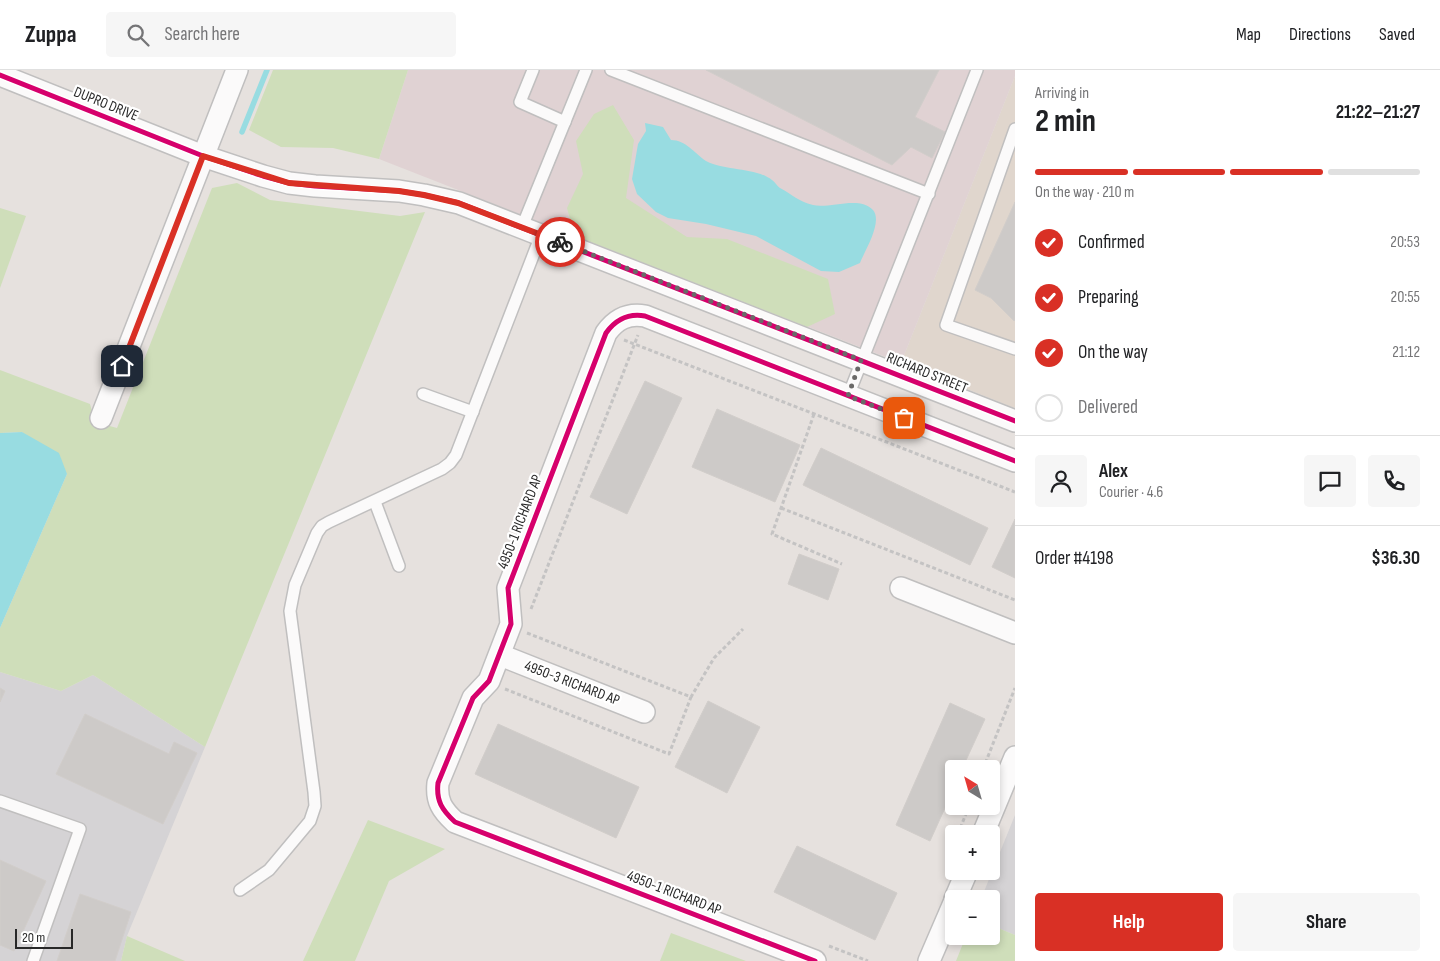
<!DOCTYPE html>
<meta charset="utf-8">
<style>
body{margin:0;font-family:"Sofia Sans Condensed",sans-serif;background:#f6f6f6;color:#202124;height:100vh;display:flex;flex-direction:column;font-size:19px;white-space:nowrap}
*{box-sizing:border-box;margin:0}
p{font-size:16px;color:#757577}
.icon{flex:none;width:28px;height:28px;fill:none;stroke:currentColor;stroke-width:2;stroke-linecap:round;stroke-linejoin:round}
.map{position:relative;flex:1;overflow:hidden}
.sheet{display:flex;flex-direction:column;background:#fff;width:425px}
.sheet>*{flex:none}
.needle{width:32px;rotate:323deg}
.buttons{position:absolute;left:945px;top:690px;display:grid;gap:10px}
.buttons a{display:grid;place-items:center;width:55px;height:55px;border-radius:5px;background:#fff;box-shadow:0 2px 8px #0003;font-size:25px}
.scale{position:absolute;left:15px;bottom:12px;width:58px;box-sizing:border-box;padding-left:5px;border:2px solid #282828;border-top:0;font-size:14px;line-height:18px;white-space:nowrap;color:#282828;-webkit-text-stroke:4px #fff;paint-order:stroke}
.pin{position:absolute;display:grid;place-items:center;width:42px;height:42px;color:#fff;margin:-21px;border-radius:10px;box-shadow:0 2px 8px #0006}
.courier{position:absolute;display:grid;place-items:center;width:50px;height:50px;margin:-25px;border:4px solid #d93025;border-radius:50%;background:#fff;color:#222;box-shadow:0 1px 6px #0007}
.summary em{font-style:normal;font-weight:700}
.summary div{display:flex;flex-direction:column-reverse}
.summary{display:flex;align-items:center;justify-content:space-between;height:85px;padding:0 20px}
h1{font-size:32px;font-weight:700;line-height:38px}
.bar{display:grid;grid-template-columns:repeat(4,1fr);gap:8px 5px;align-content:center;height:60px;padding:0 20px}
.bar i{height:6px;border-radius:4px;background:#e0e0e0}
.bar .current{background:#d93025}
.bar p{grid-column:span 4}
.line{display:flex;align-items:center;gap:12px;padding:0 20px;border-top:1px solid #e0e0e0}
.line div{flex:1}
.round{display:grid;place-items:center;flex:none;width:52px;height:52px;border-radius:5px;background:#f6f6f6}
ol{padding:0 20px;list-style:none}
li{display:flex;align-items:center;gap:15px;height:55px}
li p{margin-inline-start:auto}
li .icon{padding:5px;border-radius:50%;background:#d93025;color:#fff;stroke-width:4}
li:last-child{color:#757577}
li i{width:28px;height:28px;border:2px solid #e0e0e0;border-radius:50%}
.primary-button{display:flex;gap:10px;margin-top:auto;padding:10px 20px}
.primary-button a{flex:1;height:58px;border-radius:5px;background:#d93025;color:#fff;font-size:20px;font-weight:700;line-height:58px;text-align:center}
.primary-button a+a{background:#f6f6f6;color:#202124}
header{display:flex;align-items:center;gap:30px;box-sizing:border-box;height:70px;padding:0 25px;background:#fff;border-bottom:1px solid #e0e0e0}
header strong{font-size:24px}
nav{display:flex;gap:28px;margin-inline-start:auto;font-size:18px}
.search{width:350px;height:45px;background:#f6f6f6;display:flex;align-items:center;gap:12px;box-sizing:border-box;padding:0 18px;border-radius:5px;color:#757577;font-size:19px}
main{display:flex;flex:1;min-height:0}
.map>svg:first-child{display:block}
.industrial{fill:#d5d3d5}
.education{fill:#e0d6cd}
.medical{fill:#e0d2d3}
.green{fill:#cfdeba}
.water{fill:#98dce1}
.lines{fill:none;stroke-linecap:round;stroke-linejoin:round}
.stream{stroke:#98dce1;stroke-width:5.5}
.building{fill:#cdcac8;stroke:#d1cdca}
.lane-casing{stroke:#c0bfbf;stroke-width:14}
.street-casing{stroke:#c0bfbf;stroke-width:24}
.path{stroke:#c4c3c3;stroke-width:3;stroke-dasharray:4 2.5;stroke-linecap:butt}
.lane{stroke:#fbfafa;stroke-width:11}
.street{stroke:#fbfafa;stroke-width:21}
.cycleway-casing{stroke:#fff;stroke-width:8}
.cycleway{stroke:#d6006c;stroke-width:5}
.done{stroke:#6a6968;stroke-width:5;stroke-dasharray:0 9}
.route{stroke:#d93025;stroke-width:6}
.labels{text-anchor:middle;dominant-baseline:central;stroke-width:4.5;stroke-linejoin:round;paint-order:stroke}
.street-label{font-size:15px;fill:#282828;stroke:#fff}
</style>
<header>
<strong>Zuppa</strong>
<div class="search"><svg class="icon" aria-label="search" viewBox="0 0 24 24"><circle cx="10" cy="10" r="6"/><path d="M15 15l6 6"/></svg>Search here</div>
<nav><a>Map</a><a>Directions</a><a>Saved</a></nav>
</header>
<main>
<div class="map">
<svg width="1015" height="891" viewBox="0 0 1015 891">
<rect width="100%" height="100%" fill="#e6e1de"/>
<!-- industrial -->
<g class="industrial">
<polygon points="0,602 61,621 93,605 205,677 127,866 121,891 0,891"/>
<polygon points="1015,745 1015,865 991,855 991,829 981,829"/>
</g>
<!-- education -->
<polygon class="education" points="1015,6 1015,338 901,293"/>
<!-- medical -->
<polygon class="medical" points="408,0 1015,0 1015,6 901,293 379,89"/>
<!-- green -->
<g class="green">
<polygon points="273,0 408,0 379,89 333,78 281,77 249,60"/>
<polygon points="613,35 634,70 626,128 687,167 727,169 828,209 835,244 807,257 575,166 567,138 583,104 576,71 594,44"/>
<polygon points="237,113 270,130 400,146 425,142 205,677 93,605 61,621 0,602 0,558 67,404 22,362 0,363 0,300 90,334 95,352 117,358 212,118"/>
<polygon points="0,138 26,146 0,218"/>
<polygon points="368,750 445,779 389,811 355,891 303,891"/>
<polygon points="991,855 1015,865 1015,891 956,891 966,866 991,866"/>
<polygon points="671,863 746,891 660,891"/>
<polygon points="127,866 185,891 121,891"/>
</g>
<!-- water -->
<g class="water">
<path d="M645 53 663 57 671 70C686 70 694 83 706 91 724 101 755 97 772 110 775 112 777 116 780 118 793 125 798 131 813 135 829 139 860 125 873 140 883 152 865 180 860 193L839 202 821 201 756 166 706 154 668 148 656 142 637 124 632 109 638 74 646 61Z"/>
<polygon points="22,362 59,383 67,404 0,558 0,363"/>
</g>
<g class="lines">
<!-- stream -->
<polyline class="stream" points="242,62 267,0"/>
</g>
<!-- building -->
<g class="building">
<polygon points="706,0 939,0 915,47 945,62 932,88 911,77 892,95"/>
<polygon points="1015,132 1015,250 1014,251 991,228 975,220"/>
<polygon points="645,311 682,328 627,444 590,427"/>
<polygon points="717,339 800,375 775,432 692,397"/>
<polygon points="821,378 988,458 970,495 803,415"/>
<polygon points="1015,449 1015,508 992,497"/>
<polygon points="799,484 839,499 828,530 788,514"/>
<polygon points="0,618 5,621 0,632"/>
<polygon points="708,631 760,657 727,723 675,697"/>
<polygon points="950,633 985,649 962,699 954,699 954,718 930,771 896,755"/>
<polygon points="85,644 169,684 174,672 197,683 163,754 56,704"/>
<polygon points="498,654 639,717 616,768 475,704"/>
<polygon points="797,776 897,823 875,870 774,822"/>
<polygon points="0,790 46,811 14,881 0,875"/>
<polygon points="80,824 131,842 115,891 57,891"/>
</g>
<g class="lines">
<!-- lane casing -->
<g class="lane-casing">
<g id="lane">
<polyline points="533,0 520,32 565,52"/>
<polyline points="611,0 929,124"/>
<polyline points="1015,59 946,255 1015,279"/>
<polyline points="522,157 586,0"/>
<polyline points="423,324 473,342"/>
<polyline points="848,326 977,0"/>
<polyline points="375,432 399,496"/>
<polyline points="0,731 80,759 33,891"/>
<polyline points="240,820 269,800 310,751 315,736 314,722 290,541 295,515 317,463 322,456 329,452 442,399 450,393 456,385 541,165"/>
</g>
</g>
<!-- street casing -->
<g class="street-casing">
<g id="street">
<polyline points="0,5 203,86 263,106 289,113 315,116 399,121 424,125 459,133 1015,351"/>
<polyline points="101,348 237,0"/>
<polyline points="901,518 1015,563"/>
<polyline points="500,585 644,642"/>
<polyline points="983,764 1015,687"/>
<polyline points="955,829 967,801"/>
<path d="M815 891 455 752C442 740 436 731 438 713L473 628 489 611 511 554 508 518 606 263C616 249 628 243 645 246L1015 391"/>
<polyline points="929,891 954,833"/>
</g>
</g>
<!-- path -->
<g class="path">
<polyline points="624,270 1015,422"/>
<polyline points="814,344 772,464 842,494"/>
<polyline points="781,438 1015,530"/>
<polyline points="531,539 638,265"/>
<polyline points="527,563 691,627 714,588 743,559"/>
<polyline points="505,619 669,684 691,627"/>
<polyline points="983,699 1015,618"/>
<polyline points="958,764 969,736"/>
<polyline points="947,793 954,775"/>
<polyline points="829,876 868,891"/>
</g>
<!-- lane -->
<use href="#lane" class="lane"/>
<!-- street -->
<use href="#street" class="street"/>
<!-- cycleway casing -->
<g class="cycleway-casing">
<g id="cycleway">
<polyline points="0,5 203,86 263,106 289,113 315,116 399,121 424,125 459,133 1015,351"/>
<path d="M815 891 455 752C442 740 436 731 438 713L473 628 489 611 511 554 508 518 606 263C616 249 628 243 645 246L1015 391"/>
</g>
</g>
<!-- cycleway -->
<use href="#cycleway" class="cycleway"/>
</g>
<g class="lines">
<!-- done -->
<polyline class="done" points="560,172 861,290 848,326 904,348"/>
<!-- route -->
<polyline class="route" points="122,296 203,86 289,113 399,121 424,125 458,133 560,172"/>
</g>
<g class="labels">
<!-- street labels -->
<g class="street-label">
<text transform="translate(106 34) rotate(22)">DUPRO DRIVE</text>
<text transform="translate(927 303) rotate(22)">RICHARD STREET</text>
<text transform="translate(520 452) rotate(-69)">4950-1 RICHARD AP</text>
<text transform="translate(572 613) rotate(21)">4950-3 RICHARD AP</text>
<text transform="translate(674 823) rotate(21)">4950-1 RICHARD AP</text>
</g>
</g>
</svg>
<div class="buttons">
<a><svg class="needle" viewBox="-14 -14 28 28"><path d="M0-13l5 13h-10z" fill="#e53935"/><path d="M0 13l5-13h-10z" fill="#757577"/></svg></a>
<a>+</a>
<a>−</a>
</div>
<div class="scale">20 m</div>
<div class="pin" style="left:904px;top:348px;background:#ea580c"><svg class="icon" aria-label="bag" viewBox="0 0 24 24"><path d="M5 8h14l-1 12H6zM9 8a3 3 0 0 1 6 0"/></svg></div>
<div class="pin" style="left:122px;top:296px;background:#1f2937"><svg class="icon" aria-label="home" viewBox="0 0 24 24"><path d="M3 11l9-7 9 7M6 9v11h12V9"/></svg></div>
<div class="courier" style="left:560px;top:172px"><svg class="icon" aria-label="bike" viewBox="0 0 24 24"><circle cx="6" cy="16" r="4"/><circle cx="18" cy="16" r="4"/><path d="M6 16l4-8h5l3 8M10 8l3 8H6M13 5h3"/></svg></div>
</div>
<section class="sheet">
<div class="summary"><div><h1>2 min</h1><p>Arriving in</p></div><em>21:22–21:27</em></div>
<div class="bar"><i class="current"></i><i class="current"></i><i class="current"></i><i></i><p>On the way · 210 m</p></div>
<ol>
<li><svg class="icon" aria-label="check" viewBox="0 0 24 24"><path d="M5 12l5 5 9-10"/></svg>Confirmed<p>20:53</p></li>
<li><svg class="icon" aria-label="check" viewBox="0 0 24 24"><path d="M5 12l5 5 9-10"/></svg>Preparing<p>20:55</p></li>
<li><svg class="icon" aria-label="check" viewBox="0 0 24 24"><path d="M5 12l5 5 9-10"/></svg>On the way<p>21:12</p></li>
<li><i></i>Delivered</li>
</ol>
<div class="line" style="height:90px"><a class="round"><svg class="icon" aria-label="person" viewBox="0 0 24 24"><circle cx="12" cy="8" r="4"/><path d="M4 21q1-7 8-7t8 7"/></svg></a><div><b>Alex</b><p>Courier · 4.6</p></div><a class="round"><svg class="icon" aria-label="chat" viewBox="0 0 24 24"><path d="M4 5h16v11H9l-5 4z"/></svg></a><a class="round"><svg class="icon" aria-label="phone" viewBox="0 0 24 24"><path d="M5 4h4l2 5-3 2q2 4 5 5l2-3 5 2v4C11 20 4 13 5 4z"/></svg></a></div>
<div class="line" style="height:65px"><div>Order #4198</div><b>$36.30</b></div>
<div class="primary-button"><a>Help</a><a>Share</a></div>
</section>
</main>
